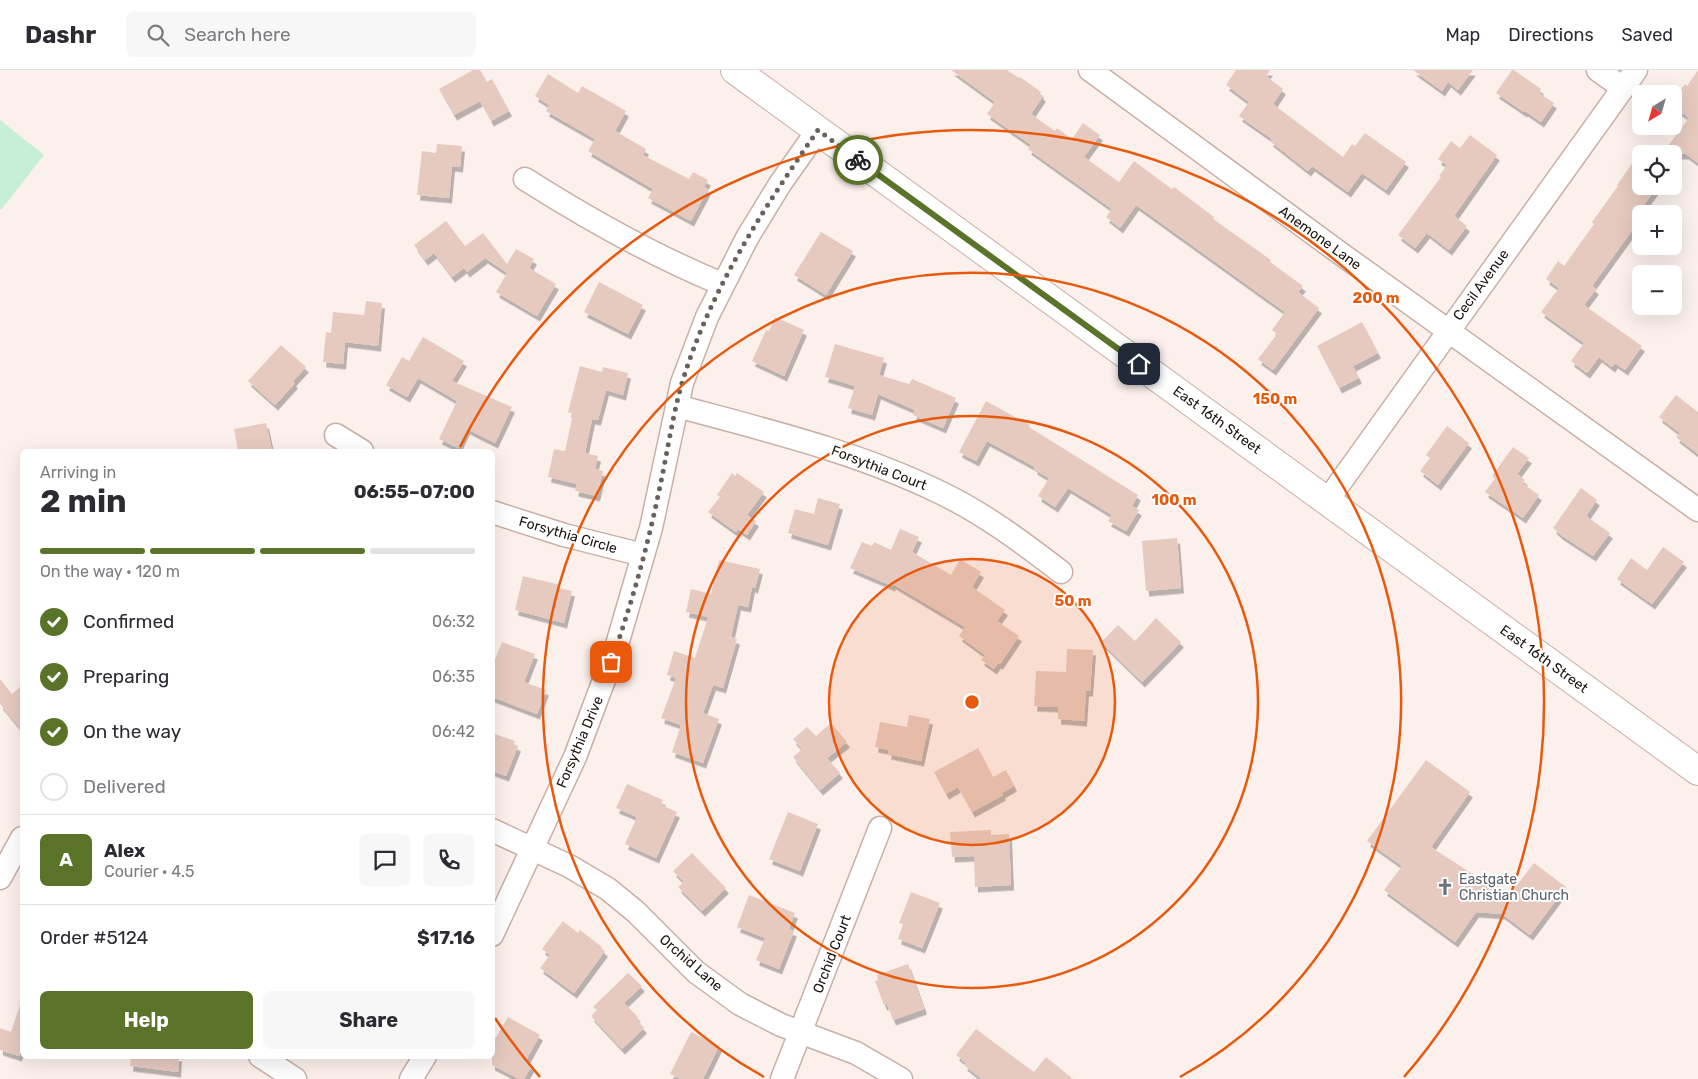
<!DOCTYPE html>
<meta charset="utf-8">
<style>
body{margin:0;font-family:Rubik,sans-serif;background:#f7f7f7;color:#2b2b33;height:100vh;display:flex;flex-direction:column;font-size:19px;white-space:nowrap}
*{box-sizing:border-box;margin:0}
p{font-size:16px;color:#7c7c81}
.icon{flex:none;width:28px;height:28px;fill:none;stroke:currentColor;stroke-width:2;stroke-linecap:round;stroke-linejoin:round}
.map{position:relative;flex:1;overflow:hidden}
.sheet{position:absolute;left:20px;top:379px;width:475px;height:610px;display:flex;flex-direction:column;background:#fff;border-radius:8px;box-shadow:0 5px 20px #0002}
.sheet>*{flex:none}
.needle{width:32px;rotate:217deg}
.tools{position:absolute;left:1632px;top:15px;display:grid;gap:10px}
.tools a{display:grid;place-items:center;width:50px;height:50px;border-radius:8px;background:#fff;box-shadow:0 5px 20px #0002;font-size:25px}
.pin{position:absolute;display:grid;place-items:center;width:42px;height:42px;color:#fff;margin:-21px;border-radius:10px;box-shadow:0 2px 8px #0006}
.courier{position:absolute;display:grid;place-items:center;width:50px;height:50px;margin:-25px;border:4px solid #597428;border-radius:50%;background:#fff;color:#222;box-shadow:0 1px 6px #0007}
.summary em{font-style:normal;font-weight:700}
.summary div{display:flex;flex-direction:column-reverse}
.summary{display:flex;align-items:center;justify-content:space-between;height:85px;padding:0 20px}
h1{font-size:32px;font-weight:700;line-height:38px}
.bar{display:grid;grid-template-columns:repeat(4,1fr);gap:8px 5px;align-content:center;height:60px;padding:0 20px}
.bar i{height:6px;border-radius:4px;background:#e1e1e2}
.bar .active{background:#597428}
.bar p{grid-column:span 4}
.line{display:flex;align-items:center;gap:12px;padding:0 20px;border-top:1px solid #e1e1e2}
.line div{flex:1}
.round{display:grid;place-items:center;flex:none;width:52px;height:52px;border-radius:8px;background:#f7f7f7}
ol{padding:0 20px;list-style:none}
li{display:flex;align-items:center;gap:15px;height:55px}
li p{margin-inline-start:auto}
li .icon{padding:5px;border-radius:50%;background:#597428;color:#fff;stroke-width:4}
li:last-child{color:#7c7c81}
li i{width:28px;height:28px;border:2px solid #e1e1e2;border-radius:50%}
.primary-button{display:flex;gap:10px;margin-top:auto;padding:10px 20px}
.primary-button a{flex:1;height:58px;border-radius:8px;background:#597428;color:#fff;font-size:20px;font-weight:700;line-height:58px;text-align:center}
.primary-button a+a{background:#f7f7f7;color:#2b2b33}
header{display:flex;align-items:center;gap:30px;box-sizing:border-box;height:70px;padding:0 25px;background:#fff;border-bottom:1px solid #e1e1e2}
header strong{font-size:24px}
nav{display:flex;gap:28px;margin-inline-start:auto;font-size:18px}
.search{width:350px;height:45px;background:#f7f7f7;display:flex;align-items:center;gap:12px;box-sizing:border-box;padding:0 18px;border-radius:8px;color:#7c7c81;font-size:19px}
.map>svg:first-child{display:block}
.green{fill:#c7eed7}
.building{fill:#e6cac0;filter:url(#shadow)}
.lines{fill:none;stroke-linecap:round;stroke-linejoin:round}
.street-casing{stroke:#c9afa5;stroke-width:25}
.secondary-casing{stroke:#c9afa5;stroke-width:30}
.street{stroke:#fff;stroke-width:22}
.secondary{stroke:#fff;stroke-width:28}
.done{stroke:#6a605c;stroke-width:5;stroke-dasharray:0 9}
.route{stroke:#597428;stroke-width:6}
.ring{fill:none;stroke:#e8590c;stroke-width:2.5}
.labels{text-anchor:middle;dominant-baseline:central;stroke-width:4;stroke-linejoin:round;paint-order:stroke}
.street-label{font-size:14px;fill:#1c130f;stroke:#fff}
.worship-label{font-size:14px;fill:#5b616d;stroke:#fff;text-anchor:start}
.centre{fill:#e8590c;stroke:#fff;stroke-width:2.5}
.ring-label{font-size:15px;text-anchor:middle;font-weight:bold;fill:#e8590c;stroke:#fff;stroke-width:4;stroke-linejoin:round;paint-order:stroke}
</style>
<header>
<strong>Dashr</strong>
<div class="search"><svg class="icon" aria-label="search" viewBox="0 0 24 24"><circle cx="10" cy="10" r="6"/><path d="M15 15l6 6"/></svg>Search here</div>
<nav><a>Map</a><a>Directions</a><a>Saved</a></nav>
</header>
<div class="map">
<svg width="1698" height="1009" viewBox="0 0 1698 1009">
<defs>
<filter id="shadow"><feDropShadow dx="3" dy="5.5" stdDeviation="0" flood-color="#0004"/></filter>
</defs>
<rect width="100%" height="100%" fill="#fcf0ec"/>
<!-- green -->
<polygon class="green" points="0,50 44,85 1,140 0,139"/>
<!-- building -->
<g class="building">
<polygon points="473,0 480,0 487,12 492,9 509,41 491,51 480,31 454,45 439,19"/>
<polygon points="951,0 1007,0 1019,8 1020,7 1041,22 1040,24 1043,26 1031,44 1055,61 1057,58 1072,69 1083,53 1100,65 1084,87 1119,112 1134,91 1172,119 1174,117 1214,147 1213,149 1271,190 1270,192 1303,216 1298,222 1319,238 1273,300 1258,289 1277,264 1272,260 1285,242 1136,135 1120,158 1106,147 1112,139 1028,79 1031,75 987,44 995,32"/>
<polygon points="1236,0 1270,0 1266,6 1283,19 1273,34 1343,87 1352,74 1355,76 1365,63 1406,92 1386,120 1362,103 1348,122 1312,96 1308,101 1270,71 1272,69 1239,46 1249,32 1226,15"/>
<polygon points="1413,0 1473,0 1458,20 1448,12 1442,21"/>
<polygon points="1512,0 1514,0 1541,19 1539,23 1554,33 1541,52 1525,41 1524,42 1496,23"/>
<polygon points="1698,0 1698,93 1686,84 1662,84 1689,48 1674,37 1674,29 1685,14 1687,16"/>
<polygon points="548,4 578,23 582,16 626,41 615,61 646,79 643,85 689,109 693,102 708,110 704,117 708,119 691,151 648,128 653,119 588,81 595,69 546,41 549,35 535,26"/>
<polygon points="1470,65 1497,85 1454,146 1467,156 1449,180 1427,163 1415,178 1398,165 1441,107 1439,106 1447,95 1438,89 1451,71 1460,78"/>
<polygon points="437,74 462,76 460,97 452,96 449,128 417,125 422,81 436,83"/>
<polygon points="1641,81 1641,116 1658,116 1631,152 1636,155 1592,216 1596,219 1584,235 1642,276 1625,300 1615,293 1612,297 1599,287 1587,303 1571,291 1584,273 1541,242 1559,218 1546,209 1558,191 1564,196 1594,154 1592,152 1618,116 1617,115"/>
<polygon points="446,151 465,176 483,163 507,194 516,179 534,189 529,198 556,214 537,246 496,222 507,203 485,188 467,202 464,198 452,207 434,183 425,190 414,175"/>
<polygon points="821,162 853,181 826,225 794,205"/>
<polygon points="599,212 643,235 628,264 584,242"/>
<polygon points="366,231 382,233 378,276 345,272 343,294 323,292 326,262 331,263 333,242 364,245"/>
<polygon points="775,247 804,260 784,306 752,291 766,260 769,261"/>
<polygon points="1362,252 1378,283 1353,296 1359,308 1339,318 1317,276"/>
<polygon points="423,267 464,291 452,311 512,337 495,373 467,359 458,378 439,369 457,331 418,308 407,327 386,315 402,287 409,291"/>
<polygon points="835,274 884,288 879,305 909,314 912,309 956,328 943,358 913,345 915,340 878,324 872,345 848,338 855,316 825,307"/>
<polygon points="281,275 306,297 293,311 295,313 275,335 248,311"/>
<polygon points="580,296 602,302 603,297 628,303 623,325 606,320 598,350 592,349 585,383 598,386 595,399 603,401 597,426 575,421 577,414 548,407 554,379 565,381 573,344 568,342"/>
<polygon points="1676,325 1698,342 1698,384 1676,367 1680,363 1659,347"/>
<polygon points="986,331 1030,355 1029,357 1138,425 1132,436 1139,440 1126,461 1108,451 1112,445 1068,418 1055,437 1038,426 1049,408 1034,399 1035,397 987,371 976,391 959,382"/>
<polygon points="266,353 272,381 238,381 234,359"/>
<polygon points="1447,356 1469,373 1438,415 1420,401 1430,388 1426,385"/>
<polygon points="1513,377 1529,388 1517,404 1525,410 1522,413 1539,425 1523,448 1485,422 1495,409 1492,406"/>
<polygon points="732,403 735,406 737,403 764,422 747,445 756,451 747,465 738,459 736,462 708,442 720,427 717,425"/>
<polygon points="1581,418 1597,430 1586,446 1610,463 1593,486 1561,465 1553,458"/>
<polygon points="818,428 840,434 828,475 788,463 795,439 814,444"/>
<polygon points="900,459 919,467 912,482 951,505 960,489 981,502 972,517 1005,540 997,551 1019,566 1000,594 998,593 994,599 981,590 985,585 959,566 965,557 893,514 892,516 850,498 862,472 872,476 874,472 891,480"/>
<polygon points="1177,468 1181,518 1146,521 1142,471"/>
<polygon points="1663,477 1684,492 1652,534 1617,509 1631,488 1647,500"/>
<polygon points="719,490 760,499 755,518 752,517 748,537 738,535 731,567 737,569 723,618 713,615 703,643 719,649 703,693 672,682 681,655 661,648 676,608 667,605 674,581 695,588 708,547 686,542 691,519 711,524"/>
<polygon points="523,506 560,515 559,518 572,521 564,553 515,540"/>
<polygon points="1156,548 1181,572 1142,612 1101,572 1118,555 1135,571"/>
<polygon points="502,572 535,584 524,612 546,620 537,644 492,627 492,597"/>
<polygon points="1067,579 1093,580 1090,621 1086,621 1084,651 1058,649 1058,637 1034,636 1036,601 1066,602"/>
<polygon points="0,609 12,624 22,615 22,661 0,634"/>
<polygon points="909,645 930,649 921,691 888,684 889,680 875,677 880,652 907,657"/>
<polygon points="831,653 847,672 827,688 840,703 820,720 793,687 802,679 793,669 807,657 816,666"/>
<polygon points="492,663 515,671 514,674 518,676 506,706 492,701"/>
<polygon points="978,678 993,707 1006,700 1014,716 1002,723 1003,725 972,742 958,717 946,724 934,702"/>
<polygon points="1426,690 1470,722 1431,777 1471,803 1506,829 1534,793 1566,817 1530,865 1502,844 1476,842 1455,872 1384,820 1402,796 1367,771"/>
<polygon points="627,714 663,730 661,735 677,742 656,788 625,774 637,747 616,738"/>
<polygon points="788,742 818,754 800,801 769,789"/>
<polygon points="991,760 991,765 1009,764 1011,815 975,817 974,786 952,787 950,762"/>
<polygon points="692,783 726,818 702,841 678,817 684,812 673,801"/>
<polygon points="911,822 940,833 922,878 898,869 903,854 899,853"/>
<polygon points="749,825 795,843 789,859 794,861 779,899 756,890 765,868 737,857"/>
<polygon points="563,851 578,863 580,860 602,877 601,878 605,881 574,923 540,898 550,885 542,879"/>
<polygon points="908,894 924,939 893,950 887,934 884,935 875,911 878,910 877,905"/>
<polygon points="628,903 642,916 624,933 638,947 636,949 644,958 622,979 591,946 597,940 593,937"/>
<polygon points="20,935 22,936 22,975 19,986 0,980 0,958 11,962"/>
<polygon points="508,947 540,965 525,992 532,995 524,1009 519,1009 492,995 492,974"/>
<polygon points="976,959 1034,1002 1046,987 1073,1009 982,1009 964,995 966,993 956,985"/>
<polygon points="691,962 719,976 703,1009 681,1009 670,1004"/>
<polygon points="131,986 179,986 178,1002 130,996"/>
</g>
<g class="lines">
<!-- street casing -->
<g class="street-casing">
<g id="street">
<polyline points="1090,0 1344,186 1698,440"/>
<polyline points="1598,0 1623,18"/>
<path d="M525 109C588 149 654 186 722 214"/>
<path d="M677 336C765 360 854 381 937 421 982 442 1022 472 1061 502"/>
<polyline points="336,365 362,381"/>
<polyline points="1327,431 1636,0"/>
<polyline points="492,442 564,465 643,485"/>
<polyline points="492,760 569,796 608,819 636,842 696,902 740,934 781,955 856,983 901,1009"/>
<polyline points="0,808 22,768"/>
<polyline points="492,865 575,687 616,578 651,458 682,313 707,247 747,168 780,114 818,60"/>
<polyline points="260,986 295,1009"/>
<polyline points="411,1009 425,986"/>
<polyline points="782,1009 880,758"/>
</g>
</g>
<!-- secondary casing -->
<g class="secondary-casing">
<polyline id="secondary" points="735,0 1698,701"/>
</g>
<!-- street -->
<use href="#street" class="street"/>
<!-- secondary -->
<use href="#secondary" class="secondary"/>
</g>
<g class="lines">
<!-- done -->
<path class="done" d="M611 592C631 536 647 479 659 421 667 385 672 348 682 313 710 220 763 139 818 60L858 90"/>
<!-- route -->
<polyline class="route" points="858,90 1139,294"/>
</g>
<!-- distance rings -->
<circle cx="972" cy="632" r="143" fill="#e8590c" fill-opacity=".12"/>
<g class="ring">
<circle cx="972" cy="632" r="143"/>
<circle cx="972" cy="632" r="286"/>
<path d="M764 1007A429 429 0 1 1 1180 1007"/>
<path d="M540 1007A572 572 0 0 1 495 948M460 377A572 572 0 1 1 1404 1007"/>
</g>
<!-- icons -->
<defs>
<g id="church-bare" transform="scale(1.35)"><path d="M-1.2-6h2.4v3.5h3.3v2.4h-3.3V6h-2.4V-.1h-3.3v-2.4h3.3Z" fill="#6b7280" stroke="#fff" stroke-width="2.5" paint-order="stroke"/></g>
</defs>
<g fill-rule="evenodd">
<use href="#church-bare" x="1445" y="817"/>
</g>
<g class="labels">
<!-- street labels -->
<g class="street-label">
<text transform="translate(1320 168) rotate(36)">Anemone Lane</text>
<text transform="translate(1481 215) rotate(-54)">Cecil Avenue</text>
<text transform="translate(1217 350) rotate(36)">East 16th Street</text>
<text transform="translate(879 398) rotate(21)">Forsythia Court</text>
<text transform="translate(568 465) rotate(16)">Forsythia Circle</text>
<text transform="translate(1544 589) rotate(36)">East 16th Street</text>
<text transform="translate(580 672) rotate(-67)">Forsythia Drive</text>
<text transform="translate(832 884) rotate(-69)">Orchid Court</text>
<text transform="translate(691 893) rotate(41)">Orchid Lane</text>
</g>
<!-- worship labels -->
<g class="worship-label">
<text x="1459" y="809">Eastgate<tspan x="1459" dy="16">Christian Church</tspan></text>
</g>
</g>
<circle cx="972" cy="632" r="8" class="centre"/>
<g class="ring-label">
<text x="1376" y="233">200 m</text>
<text x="1275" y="334">150 m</text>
<text x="1174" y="435">100 m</text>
<text x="1073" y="536">50 m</text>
</g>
</svg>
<div class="tools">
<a><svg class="needle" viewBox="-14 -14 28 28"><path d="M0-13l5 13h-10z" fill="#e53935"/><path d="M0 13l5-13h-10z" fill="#7c7c81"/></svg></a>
<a><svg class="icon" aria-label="locate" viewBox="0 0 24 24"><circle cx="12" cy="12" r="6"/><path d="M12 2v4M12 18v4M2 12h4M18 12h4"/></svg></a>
<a>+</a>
<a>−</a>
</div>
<div class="pin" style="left:611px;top:592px;background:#ea580c"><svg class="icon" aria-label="bag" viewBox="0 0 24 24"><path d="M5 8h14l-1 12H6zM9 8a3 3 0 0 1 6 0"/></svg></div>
<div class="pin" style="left:1139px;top:294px;background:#1f2937"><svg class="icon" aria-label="home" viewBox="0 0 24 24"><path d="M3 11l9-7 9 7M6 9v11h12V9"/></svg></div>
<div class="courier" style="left:858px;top:90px"><svg class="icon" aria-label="bike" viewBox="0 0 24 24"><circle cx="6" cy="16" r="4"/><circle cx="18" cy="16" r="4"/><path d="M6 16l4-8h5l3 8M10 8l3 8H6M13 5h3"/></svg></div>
<section class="sheet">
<div class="summary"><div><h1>2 min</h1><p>Arriving in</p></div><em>06:55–07:00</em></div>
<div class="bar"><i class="active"></i><i class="active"></i><i class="active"></i><i></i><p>On the way · 120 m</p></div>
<ol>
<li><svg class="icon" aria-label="check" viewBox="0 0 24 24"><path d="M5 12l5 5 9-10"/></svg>Confirmed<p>06:32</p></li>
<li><svg class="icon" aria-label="check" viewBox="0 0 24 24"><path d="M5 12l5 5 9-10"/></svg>Preparing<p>06:35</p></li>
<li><svg class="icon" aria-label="check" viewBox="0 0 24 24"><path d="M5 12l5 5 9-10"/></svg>On the way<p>06:42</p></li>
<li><i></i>Delivered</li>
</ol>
<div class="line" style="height:90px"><b class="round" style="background:#597428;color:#fff">A</b><div><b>Alex</b><p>Courier · 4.5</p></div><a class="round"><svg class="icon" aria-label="chat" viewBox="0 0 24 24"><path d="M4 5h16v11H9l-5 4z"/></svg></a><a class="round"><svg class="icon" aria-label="phone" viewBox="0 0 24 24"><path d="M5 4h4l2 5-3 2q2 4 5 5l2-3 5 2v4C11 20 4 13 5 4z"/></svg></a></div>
<div class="line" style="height:65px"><div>Order #5124</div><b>$17.16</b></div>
<div class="primary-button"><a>Help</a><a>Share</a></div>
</section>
</div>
